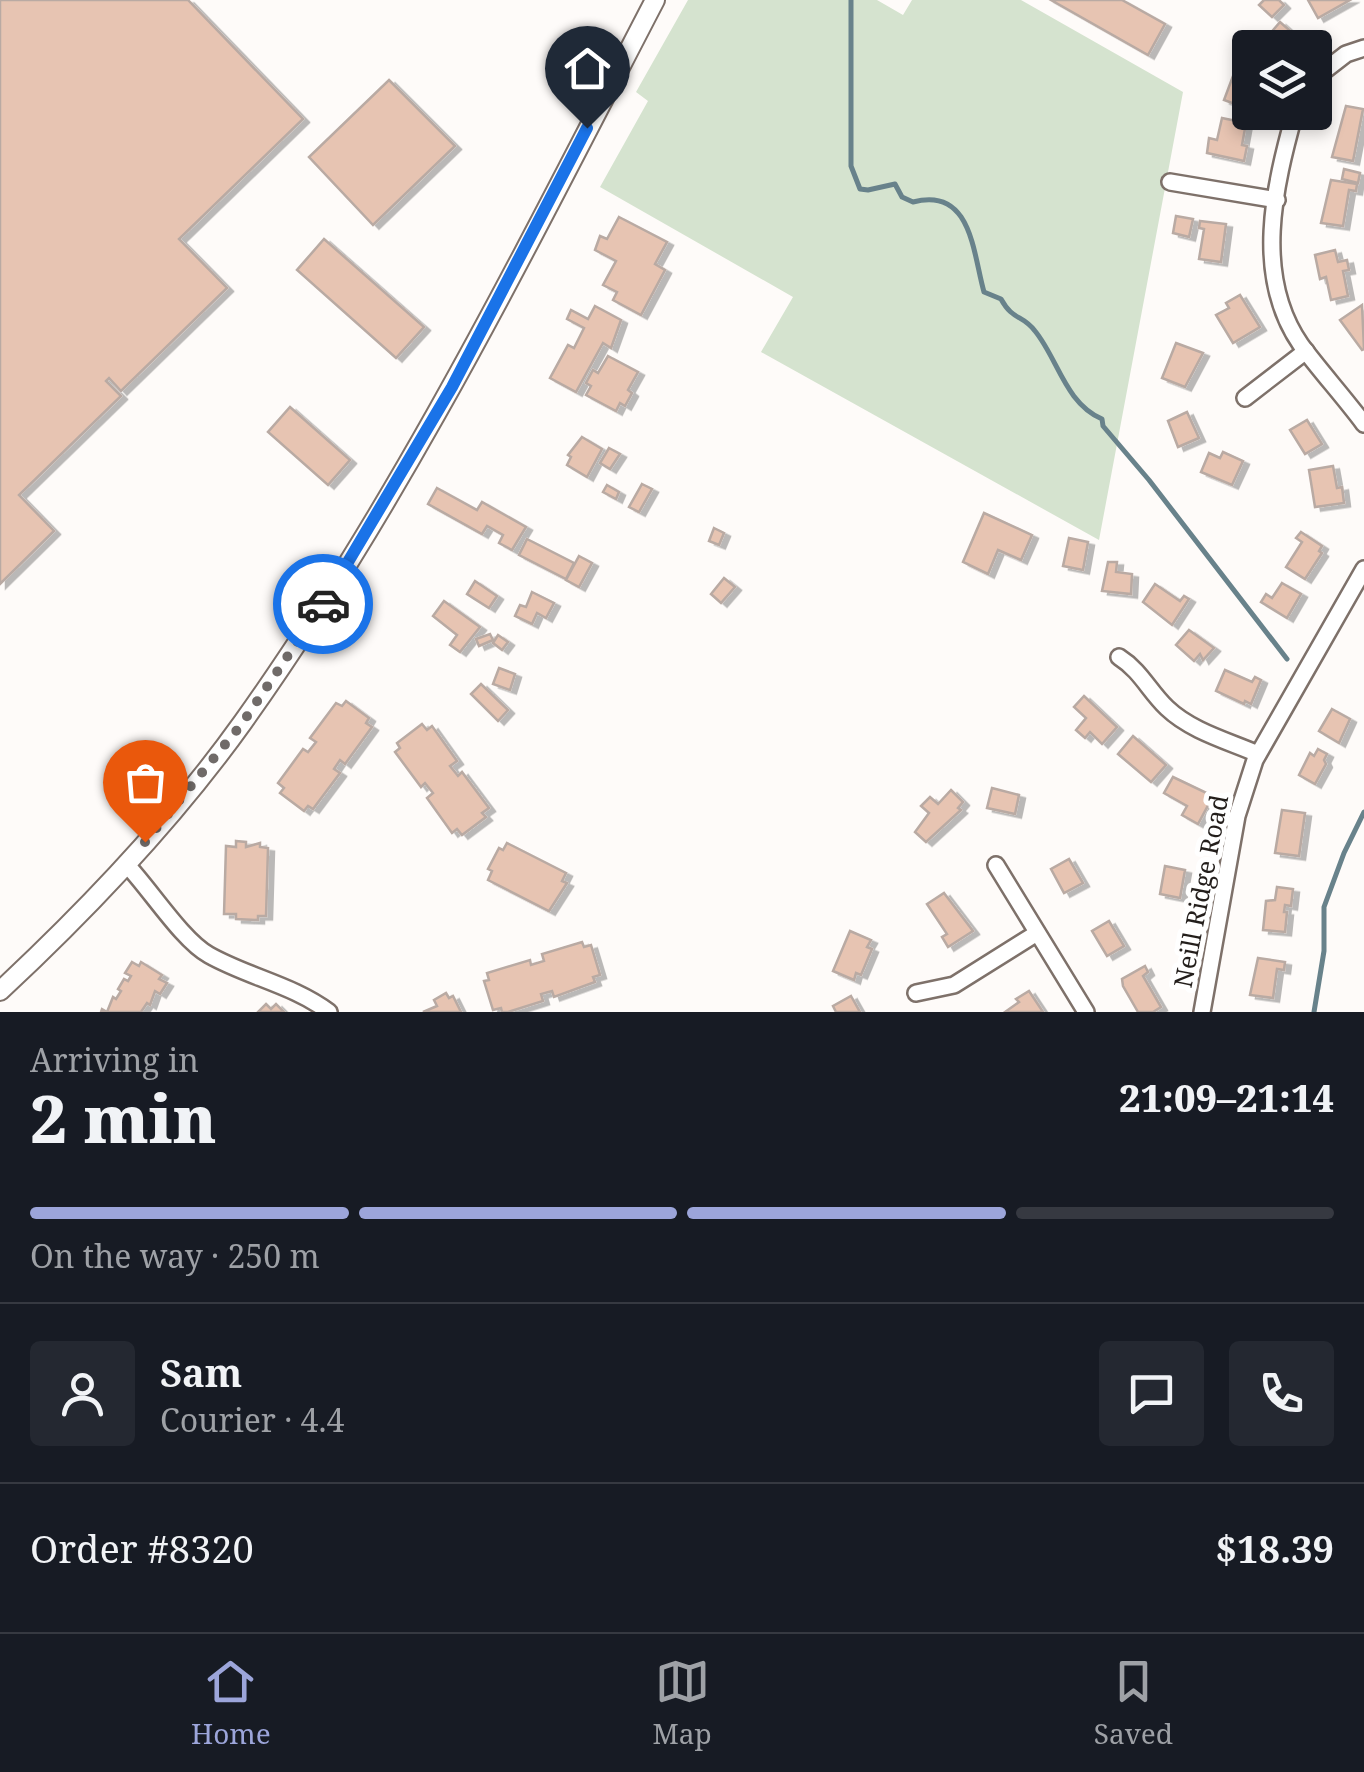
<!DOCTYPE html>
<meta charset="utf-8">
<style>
body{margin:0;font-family:"Noto Serif",serif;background:#242831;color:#f1f3f6;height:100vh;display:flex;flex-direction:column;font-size:38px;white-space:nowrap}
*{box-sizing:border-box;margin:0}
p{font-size:32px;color:#9ea1a6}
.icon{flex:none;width:55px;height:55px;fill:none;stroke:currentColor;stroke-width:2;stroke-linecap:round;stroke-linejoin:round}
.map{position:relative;height:1012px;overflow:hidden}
.sheet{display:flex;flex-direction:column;background:#171b24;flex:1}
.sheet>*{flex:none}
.controls{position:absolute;left:1232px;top:30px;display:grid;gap:20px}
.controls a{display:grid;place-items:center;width:100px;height:100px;border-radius:10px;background:#171b24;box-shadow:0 5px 15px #0003;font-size:50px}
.pin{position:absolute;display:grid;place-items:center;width:85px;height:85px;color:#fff;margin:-102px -42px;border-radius:50% 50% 50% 0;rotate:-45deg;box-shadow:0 0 10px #0007}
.pin .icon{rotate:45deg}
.courier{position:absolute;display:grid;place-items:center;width:100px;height:100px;margin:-50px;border:8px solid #1a73e8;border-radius:50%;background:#fff;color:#222;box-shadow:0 2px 12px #0007}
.headline em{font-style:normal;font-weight:800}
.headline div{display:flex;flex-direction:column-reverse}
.headline{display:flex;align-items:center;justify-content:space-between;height:170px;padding:0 30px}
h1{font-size:65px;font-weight:800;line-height:75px}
.bar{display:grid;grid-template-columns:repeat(4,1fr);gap:15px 10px;align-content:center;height:120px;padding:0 30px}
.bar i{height:12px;border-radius:8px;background:#363941}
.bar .active{background:#9ca5da}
.bar p{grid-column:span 4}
.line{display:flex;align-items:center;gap:25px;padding:0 30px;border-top:2px solid #363941}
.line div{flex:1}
.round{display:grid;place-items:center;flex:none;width:105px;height:105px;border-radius:10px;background:#242831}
.tabs{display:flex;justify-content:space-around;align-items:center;height:140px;border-top:2px solid #363941;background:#171b24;font-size:28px;color:#9ea1a6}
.tabs a{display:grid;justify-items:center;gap:5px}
.tabs .active{color:#9ca5da}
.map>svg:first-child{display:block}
.green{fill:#d5e3cf}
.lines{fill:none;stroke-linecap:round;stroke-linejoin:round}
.stream{stroke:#68828b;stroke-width:5}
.building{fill:#e7c4b2;stroke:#b9aaa3;stroke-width:2.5;filter:url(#shadow)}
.minor-casing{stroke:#7e716a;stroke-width:20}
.major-casing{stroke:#7e716a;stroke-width:22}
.minor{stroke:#fff;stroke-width:15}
.major{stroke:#fff;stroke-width:18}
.done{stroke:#706b69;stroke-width:10;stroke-dasharray:0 18}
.route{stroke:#1a73e8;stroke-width:12}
.labels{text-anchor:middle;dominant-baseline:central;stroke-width:10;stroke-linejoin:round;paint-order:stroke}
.street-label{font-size:25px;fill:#231e1b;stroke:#fff}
</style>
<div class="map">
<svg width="1364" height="1012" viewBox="0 0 1364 1012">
<defs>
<filter id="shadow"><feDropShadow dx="6" dy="3.5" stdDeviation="0" flood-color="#0004"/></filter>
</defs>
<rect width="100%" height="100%" fill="#fefbf9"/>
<!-- green -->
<polygon class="green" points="688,0 877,0 903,15 912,0 1021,0 1183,92 1099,540 761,352 793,297 600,187 648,101 636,92"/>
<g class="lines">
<!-- stream -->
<g class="stream">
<path d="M851 0V166L860 189 868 190 895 184 902 197 913 202C972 186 973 254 984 292L1001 299C1013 321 1022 314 1035 331 1058 359 1065 403 1102 419L1103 426 1149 480 1287 659"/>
<polyline points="1314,1012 1324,951 1324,907 1344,853 1364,812"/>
</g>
</g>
<!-- building -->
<g class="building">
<polygon points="0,0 188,0 303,119 179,239 227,288 121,391 109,378 106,381 121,396 19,495 54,531 0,584"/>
<polygon points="1051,0 1122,0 1165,24 1148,55"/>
<polygon points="1264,0 1279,0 1284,5 1272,17 1259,5"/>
<polygon points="1308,0 1350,0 1318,18"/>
<polygon points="1280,22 1296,36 1285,48 1267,48 1262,43"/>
<polygon points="1239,60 1250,64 1250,102 1246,108 1224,100"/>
<polygon points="389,80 455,146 373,225 309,157"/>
<polygon points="1346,106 1363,109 1353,161 1332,157"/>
<polygon points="1222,118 1246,123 1242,145 1247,146 1244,161 1207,153 1209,138 1217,140"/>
<polygon points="1344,169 1360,173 1358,183 1342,179"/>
<polygon points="1331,180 1357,184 1356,191 1349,190 1343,226 1321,223"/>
<polygon points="1176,216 1193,219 1189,237 1173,233"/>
<polygon points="619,217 667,242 655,264 665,270 641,315 613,300 617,292 603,285 616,261 595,250 600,236 607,239"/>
<polygon points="1200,221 1226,224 1221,262 1199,259 1204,229 1199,228"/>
<polygon points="324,239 424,327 396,358 297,270"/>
<polygon points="1335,250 1338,262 1347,260 1349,270 1343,271 1348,296 1331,300 1326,277 1320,279 1315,255"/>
<polygon points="1240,295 1260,327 1233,343 1216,315 1229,308 1226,303"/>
<polygon points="1362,305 1364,349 1362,350 1340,320"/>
<polygon points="595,306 621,320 611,348 603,343 576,392 550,378 568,345 574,348 584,328 567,319 571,310 588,319"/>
<polygon points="1176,343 1203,353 1185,387 1162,378"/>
<polygon points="608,356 638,372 628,390 632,393 625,406 620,403 616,411 586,395 591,386 586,383 593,370 598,373"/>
<polygon points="290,407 350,460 328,485 268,432"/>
<polygon points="1187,412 1199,438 1178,447 1168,421"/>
<polygon points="1307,420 1322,444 1305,454 1290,430"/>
<polygon points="582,437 602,449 587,477 567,465 571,457 568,455"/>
<polygon points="609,448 620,454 610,469 600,463"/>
<polygon points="1223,452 1243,461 1232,485 1201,472 1209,453 1220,458"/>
<polygon points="1333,466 1337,488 1342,487 1344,503 1315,507 1309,470"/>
<polygon points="642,484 652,489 639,512 629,507"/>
<polygon points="607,485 619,492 616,499 603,492"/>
<polygon points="437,488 477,510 482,502 526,527 512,550 499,543 503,535 487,526 482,534 428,504"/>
<polygon points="984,513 1032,535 1021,560 998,550 988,574 963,562"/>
<polygon points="714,528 724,533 719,545 709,541"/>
<polygon points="1301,532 1322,546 1319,551 1322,553 1305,579 1286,567 1302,542 1296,538"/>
<polygon points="1069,538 1088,542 1083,570 1063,566"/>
<polygon points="527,539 574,563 566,579 519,555"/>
<polygon points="579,556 592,563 579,587 566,580"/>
<polygon points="1108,562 1117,562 1116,572 1132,574 1131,594 1102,591"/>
<polygon points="724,578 735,587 721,603 711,594"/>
<polygon points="475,581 497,596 489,608 467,594"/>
<polygon points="1282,583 1301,594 1287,618 1261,602 1266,594 1272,598"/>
<polygon points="1155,584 1180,601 1184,596 1189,599 1172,625 1143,602"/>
<polygon points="532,592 554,603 546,618 537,613 532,624 515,616 520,605 526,607"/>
<polygon points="444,601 480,627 460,652 450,645 457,635 433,616"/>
<polygon points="1189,630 1214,648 1203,660 1200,654 1194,661 1176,645"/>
<polygon points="490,634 493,640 479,646 476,639"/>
<polygon points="498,635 508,642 502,650 493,643"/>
<polygon points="499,668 515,674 510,690 493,684"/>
<polygon points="1225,670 1252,682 1255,677 1261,680 1251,704 1245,701 1244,704 1216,691"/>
<polygon points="481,684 508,710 498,721 471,694"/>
<polygon points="1084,696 1117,727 1102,744 1090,732 1085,738 1076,730 1086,718 1074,707"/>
<polygon points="346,701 369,718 366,723 372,727 345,764 340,760 334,769 340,773 313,809 308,806 304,811 280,793 284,788 278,783 303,749 308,752 316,742 310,738 336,703 342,706"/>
<polygon points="1332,709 1350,719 1339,743 1319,731"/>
<polygon points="422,724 427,730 432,726 457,761 450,766 458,776 462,772 489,808 482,813 486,817 462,835 457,829 452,833 427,798 433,793 425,783 421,787 395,752 400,748 397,743"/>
<polygon points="1133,736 1166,765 1151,782 1118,754"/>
<polygon points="1318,749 1327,754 1324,760 1326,764 1315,784 1299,775 1310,753 1314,756"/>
<polygon points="1173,777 1213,796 1198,824 1182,815 1187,806 1164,793"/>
<polygon points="992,788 1019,795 1015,814 987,808"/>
<polygon points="951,790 963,802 958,808 961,810 926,842 915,832 929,813 921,806 930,797 938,804"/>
<polygon points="1282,810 1305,813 1299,856 1275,853"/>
<polygon points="236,841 246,842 246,847 260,843 260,847 268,848 266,916 258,916 258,920 236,919 236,914 224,914 226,846 236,847"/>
<polygon points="507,843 566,873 562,881 567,883 549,911 488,880 492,871 488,869 499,848 503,850"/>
<polygon points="1069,859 1083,883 1064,893 1051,869"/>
<polygon points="1165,866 1185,870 1180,898 1160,894"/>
<polygon points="1277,887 1293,889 1291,906 1285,905 1284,912 1287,912 1285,932 1263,930 1266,901 1275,900"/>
<polygon points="944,893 973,931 948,947 942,937 947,934 927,904"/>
<polygon points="1109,921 1124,946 1107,956 1092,931"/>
<polygon points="850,931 871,940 867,947 872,949 861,975 856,973 854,980 833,971"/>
<polygon points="582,942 584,947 591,945 600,975 593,977 595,982 554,997 552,991 541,994 543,1001 508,1012 502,1012 501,1008 493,1010 484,981 489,980 487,973 530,960 531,965 544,961 542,954"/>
<polygon points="1258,958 1285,962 1284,970 1277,969 1273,998 1250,995"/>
<polygon points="132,962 139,966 141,962 162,975 159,979 167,983 160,994 155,991 150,1005 147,1003 141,1012 101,1012 102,1009 107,1012 113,997 116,999 121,991 118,989 124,979 128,981 131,976 125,973"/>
<polygon points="1145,966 1148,972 1143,976 1161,1007 1153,1012 1138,1012 1123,986 1122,979"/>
<polygon points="1029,991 1043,1012 1005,1012 1019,1002 1016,999"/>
<polygon points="446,993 449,998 453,996 461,1012 423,1012 437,1006 434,1000"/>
<polygon points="851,996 860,1012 836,1012 833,1006"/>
<polygon points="266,1004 271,1009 276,1004 284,1012 258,1012"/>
</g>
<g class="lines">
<!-- minor casing -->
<g class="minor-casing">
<g id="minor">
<polyline points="1315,78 1346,54 1364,48"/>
<path d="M1295 112C1274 187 1253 276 1301 345 1321 372 1344 397 1364 424"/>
<polyline points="1170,182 1277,200"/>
<polyline points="1245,398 1306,351"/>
<path d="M1119 657C1141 671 1149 691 1167 708 1191 731 1228 741 1258 754"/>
<path d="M126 864C150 889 182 940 209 955 248 977 293 985 329 1012"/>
<polyline points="996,865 1086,1012"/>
<polyline points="916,993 954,985 1037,933"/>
<polyline points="1202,1012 1237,816 1255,760 1364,569"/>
</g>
</g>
<!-- major casing -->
<g class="major-casing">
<path id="major" d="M0 991C88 909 173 820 243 722 404 496 527 246 655 0"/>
</g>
<!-- minor -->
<use href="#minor" class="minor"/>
<!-- major -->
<use href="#major" class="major"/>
</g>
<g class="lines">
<!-- done -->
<polyline class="done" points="145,842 241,725 323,604"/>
<!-- route -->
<polyline class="route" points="323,604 452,387 587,128"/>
</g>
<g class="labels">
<!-- street labels -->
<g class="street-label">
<text transform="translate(1200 891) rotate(-79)">Neill Ridge Road</text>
</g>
</g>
</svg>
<div class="controls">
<a><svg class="icon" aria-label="layers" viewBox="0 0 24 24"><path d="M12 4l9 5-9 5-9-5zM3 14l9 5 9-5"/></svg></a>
</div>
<div class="pin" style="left:145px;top:842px;background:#ea580c"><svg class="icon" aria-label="bag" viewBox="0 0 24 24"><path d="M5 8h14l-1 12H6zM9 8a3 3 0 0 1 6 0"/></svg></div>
<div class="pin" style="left:587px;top:128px;background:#1f2937"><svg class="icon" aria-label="home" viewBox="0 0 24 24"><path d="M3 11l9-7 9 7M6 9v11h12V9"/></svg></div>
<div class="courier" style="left:323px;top:604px"><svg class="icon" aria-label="car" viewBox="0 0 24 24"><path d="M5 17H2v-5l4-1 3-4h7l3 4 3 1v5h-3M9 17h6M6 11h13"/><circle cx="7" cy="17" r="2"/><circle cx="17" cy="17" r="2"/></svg></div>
</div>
<section class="sheet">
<div class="headline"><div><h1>2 min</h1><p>Arriving in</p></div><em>21:09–21:14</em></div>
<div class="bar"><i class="active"></i><i class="active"></i><i class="active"></i><i></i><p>On the way · 250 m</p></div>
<div class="line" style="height:180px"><a class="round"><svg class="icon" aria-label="person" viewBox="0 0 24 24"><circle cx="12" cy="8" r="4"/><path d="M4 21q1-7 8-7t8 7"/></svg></a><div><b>Sam</b><p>Courier · 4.4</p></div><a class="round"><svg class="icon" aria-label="chat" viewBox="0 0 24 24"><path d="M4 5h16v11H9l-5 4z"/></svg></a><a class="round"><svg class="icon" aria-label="phone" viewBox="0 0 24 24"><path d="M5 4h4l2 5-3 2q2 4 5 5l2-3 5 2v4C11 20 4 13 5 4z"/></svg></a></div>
<div class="line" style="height:130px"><div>Order #8320</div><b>$18.39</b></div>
</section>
<nav class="tabs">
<a class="active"><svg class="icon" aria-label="home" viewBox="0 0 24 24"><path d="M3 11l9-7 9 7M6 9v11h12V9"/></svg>Home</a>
<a><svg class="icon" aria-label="map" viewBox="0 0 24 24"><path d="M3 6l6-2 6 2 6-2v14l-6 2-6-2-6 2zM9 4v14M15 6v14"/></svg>Map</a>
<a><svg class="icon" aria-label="saved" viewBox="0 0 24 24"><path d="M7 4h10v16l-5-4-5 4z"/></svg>Saved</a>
</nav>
